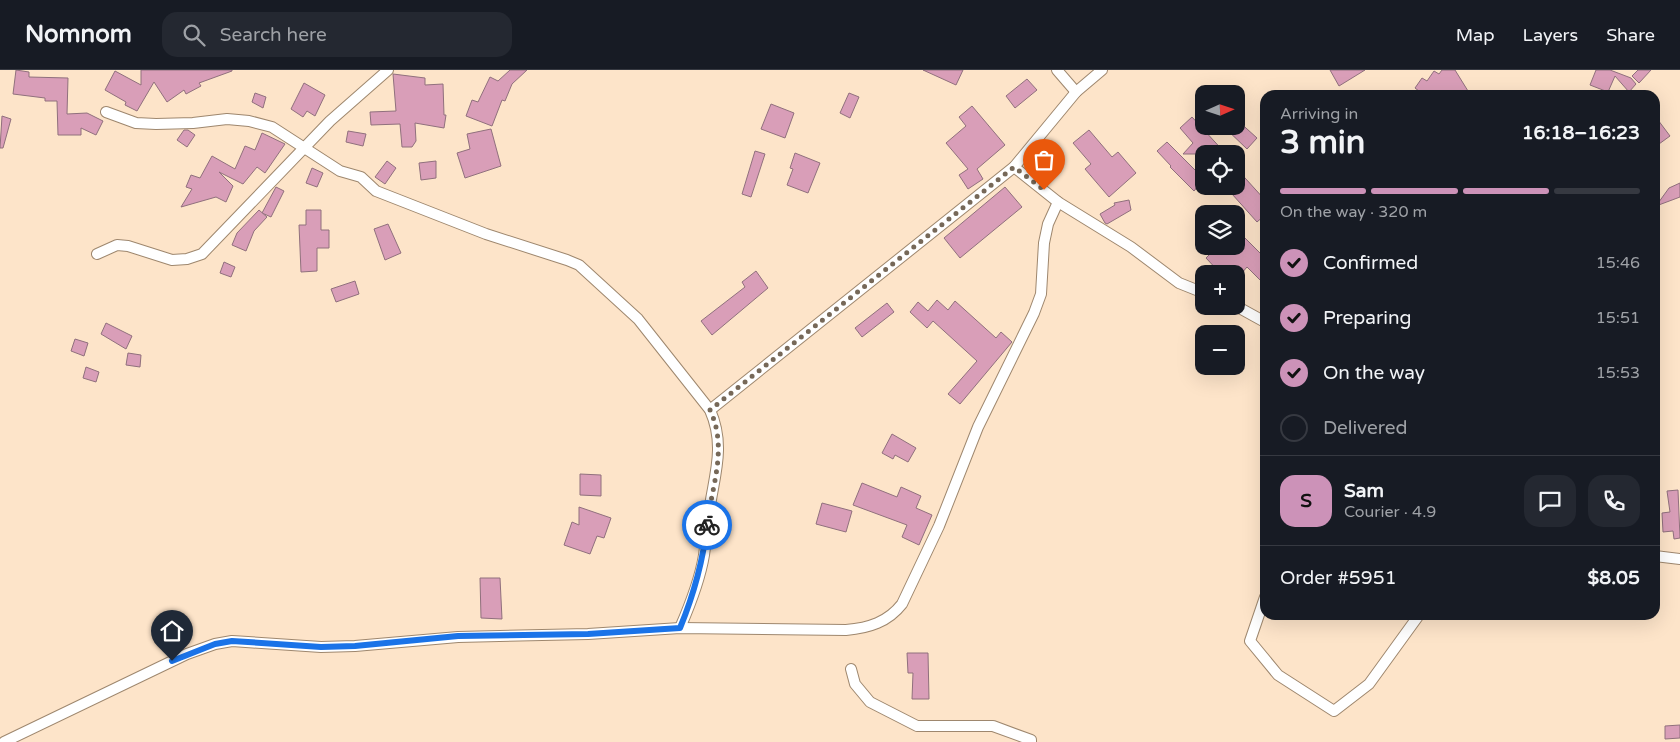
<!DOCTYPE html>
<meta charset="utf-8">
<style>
body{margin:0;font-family:"Varela Round",sans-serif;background:#242831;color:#f1f3f6;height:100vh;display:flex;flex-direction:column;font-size:19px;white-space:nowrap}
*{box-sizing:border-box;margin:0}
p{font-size:16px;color:#9ea1a6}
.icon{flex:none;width:28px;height:28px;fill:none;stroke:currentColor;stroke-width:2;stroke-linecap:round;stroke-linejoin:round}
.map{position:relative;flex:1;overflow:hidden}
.sheet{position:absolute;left:1260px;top:20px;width:400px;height:530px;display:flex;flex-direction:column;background:#171b24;border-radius:15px;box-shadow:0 5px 20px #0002}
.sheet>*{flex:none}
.needle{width:32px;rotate:87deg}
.buttons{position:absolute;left:1195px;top:15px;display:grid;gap:10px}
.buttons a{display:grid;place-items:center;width:50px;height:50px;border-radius:10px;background:#171b24;box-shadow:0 5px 20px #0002;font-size:25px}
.pin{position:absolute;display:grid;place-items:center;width:42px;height:42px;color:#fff;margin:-51px -21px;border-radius:50% 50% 50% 0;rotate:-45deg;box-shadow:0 0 5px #0007}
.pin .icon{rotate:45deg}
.courier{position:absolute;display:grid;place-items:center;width:50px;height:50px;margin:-25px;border:4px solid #1a73e8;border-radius:50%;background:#fff;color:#222;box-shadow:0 1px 6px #0007}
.overview em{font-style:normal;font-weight:800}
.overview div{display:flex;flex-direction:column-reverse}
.overview{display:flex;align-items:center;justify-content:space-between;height:85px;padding:0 20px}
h1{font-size:32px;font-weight:800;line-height:38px}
.bar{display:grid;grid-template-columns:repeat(4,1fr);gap:8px 5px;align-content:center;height:60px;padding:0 20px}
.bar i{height:6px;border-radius:4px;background:#363941}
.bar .current{background:#cc92b8}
.bar p{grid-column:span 4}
.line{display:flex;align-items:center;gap:12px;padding:0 20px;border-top:1px solid #363941}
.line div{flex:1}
.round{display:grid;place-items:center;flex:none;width:52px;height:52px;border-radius:15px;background:#242831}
ol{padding:0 20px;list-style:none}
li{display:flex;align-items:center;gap:15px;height:55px}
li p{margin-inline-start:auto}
li .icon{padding:5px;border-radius:50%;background:#cc92b8;color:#111;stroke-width:4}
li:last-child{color:#9ea1a6}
li i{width:28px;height:28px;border:2px solid #363941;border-radius:50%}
header{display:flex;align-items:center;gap:30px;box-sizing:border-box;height:70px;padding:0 25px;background:#171b24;border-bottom:1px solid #363941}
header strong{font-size:24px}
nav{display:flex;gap:28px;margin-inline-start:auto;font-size:18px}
.search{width:350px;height:45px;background:#242831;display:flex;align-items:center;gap:12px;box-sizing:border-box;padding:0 18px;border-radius:15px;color:#9ea1a6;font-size:19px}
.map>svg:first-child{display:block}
.building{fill:#d99eb8;stroke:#90707d}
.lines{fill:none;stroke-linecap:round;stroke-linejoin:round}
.minor-casing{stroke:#9e876e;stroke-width:12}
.minor{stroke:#fff;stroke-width:10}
.done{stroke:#766858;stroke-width:5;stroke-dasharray:0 9}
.route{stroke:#1a73e8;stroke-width:6}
</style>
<header>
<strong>Nomnom</strong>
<div class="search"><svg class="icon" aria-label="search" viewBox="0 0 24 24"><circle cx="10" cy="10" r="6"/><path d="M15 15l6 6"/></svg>Search here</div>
<nav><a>Map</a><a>Layers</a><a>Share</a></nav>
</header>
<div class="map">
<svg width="1680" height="672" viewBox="0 0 1680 672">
<rect width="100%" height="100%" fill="#fde4c9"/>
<!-- building -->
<g class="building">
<polygon points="16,0 29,2 29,7 68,8 67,44 87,43 103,51 96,65 81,58 81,65 58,65 57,31 45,31 45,28 13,24"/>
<polygon points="141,0 232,0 232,1 199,13 201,16 186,24 184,20 167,32 154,12 137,41 125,35 126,32 105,20 115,1 141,15"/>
<polygon points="510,0 527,0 512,14 505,31 502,30 492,56 466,46 472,30 478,32 490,7 498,11"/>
<polygon points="923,0 963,0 956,15"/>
<polygon points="1330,0 1365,0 1339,16"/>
<polygon points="1442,0 1455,0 1468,21 1460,25 1424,25 1415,18 1422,8 1427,11 1434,1 1439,4"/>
<polygon points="1596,0 1610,0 1631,8 1636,14 1629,22 1615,6 1608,22 1590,15"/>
<polygon points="1638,0 1651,0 1639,13 1632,6"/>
<polygon points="393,4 425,8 425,15 443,14 444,45 446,45 444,58 415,53 416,71 412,77 402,77 400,54 371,55 370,42 396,41"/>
<polygon points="1027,9 1037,20 1015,38 1006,26"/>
<polygon points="304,13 325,25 315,46 307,41 303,47 291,39"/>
<polygon points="255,23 266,27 263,38 252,32"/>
<polygon points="849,23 859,27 850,48 840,43"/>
<polygon points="771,34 794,43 785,68 761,59"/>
<polygon points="972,36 1005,75 977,99 983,109 968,119 959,105 968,99 946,73 966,56 959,47"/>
<polygon points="2,46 11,49 3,78 0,78"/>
<polygon points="1655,46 1670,66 1659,74 1655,69"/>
<polygon points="1192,47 1226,84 1183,84 1193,73 1180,58"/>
<polygon points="1236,49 1257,68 1247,79 1223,56 1236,56"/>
<polygon points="491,59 501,96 465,108 457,83 470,79 467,64"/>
<polygon points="184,60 188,60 195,65 187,77 177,70"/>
<polygon points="1089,60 1112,87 1118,82 1136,103 1109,127 1085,99 1091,94 1073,73"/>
<polygon points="348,61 366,64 363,76 346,72"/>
<polygon points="262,63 285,74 265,103 257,97 243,114 219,102 233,116 226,132 216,127 181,137 192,119 186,117 191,105 200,108 212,86 235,99 245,76 255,80"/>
<polygon points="1167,72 1204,109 1194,121 1170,97 1171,96 1157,81"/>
<polygon points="755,81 765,84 751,127 742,124"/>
<polygon points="795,83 820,93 808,123 787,115 793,99 790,98"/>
<polygon points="387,91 396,98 385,114 375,107"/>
<polygon points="436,91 436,108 421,110 419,93"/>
<polygon points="312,98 323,103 317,117 306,113"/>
<polygon points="1236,98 1265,130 1265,145 1257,152 1232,124 1236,120"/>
<polygon points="1680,113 1680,127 1656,136 1669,118"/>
<polygon points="276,117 284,121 271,147 262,143"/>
<polygon points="1005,117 1022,137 960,188 944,168"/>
<polygon points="1129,130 1131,140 1107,154 1105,153 1100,144 1115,135 1114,133"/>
<polygon points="259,140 267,147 254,161 246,181 232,175 237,163"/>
<polygon points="306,140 321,140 321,160 329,160 329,178 317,178 317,201 301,202 299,155 306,155"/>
<polygon points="388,154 401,183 385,190 374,159"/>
<polygon points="1236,159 1265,188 1265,215 1247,197 1241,204 1221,204 1206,188 1218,176 1236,176"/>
<polygon points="224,192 235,197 231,207 220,203"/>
<polygon points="756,201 768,218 712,265 701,251 745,217 742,212"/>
<polygon points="355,211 359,224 336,232 331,219"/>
<polygon points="937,230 948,240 955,231 996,268 1001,262 1012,272 960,334 948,324 977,291 933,251 927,258 910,242 918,232 928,241"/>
<polygon points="887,233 894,242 862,267 855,258"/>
<polygon points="106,253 132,266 126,279 101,264"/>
<polygon points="75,269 88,273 84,286 71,281"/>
<polygon points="128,283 141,285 140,297 126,295"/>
<polygon points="86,297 99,302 96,312 83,308"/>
<polygon points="892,364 916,378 908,392 895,385 893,389 882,383"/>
<polygon points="580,404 601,405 601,426 580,425"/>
<polygon points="862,413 897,427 901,417 921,426 916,438 932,445 919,475 902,467 907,455 853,435"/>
<polygon points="1678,420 1680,468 1674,469 1673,461 1663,462 1662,443 1670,442 1667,421"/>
<polygon points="822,433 852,441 846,462 816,454"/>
<polygon points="579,437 611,448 604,468 597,466 590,484 564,475 572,452 579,455"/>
<polygon points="480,508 500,508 502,549 481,548"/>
<polygon points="907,583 928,583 929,629 912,629 913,603 908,603"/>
<polygon points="1680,655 1680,668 1665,669 1665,656"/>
</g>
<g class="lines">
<!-- minor casing -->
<g class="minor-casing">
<g id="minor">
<polyline points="1057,0 1076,22"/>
<path d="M106 42 136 53 156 54 193 53 227 49 249 51 272 57 340 101 361 107 376 121 486 164 567 190 579 195 638 249 710 340C726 376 714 406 709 442 707 457 706 471 704 485 700 510 690 535 680 558"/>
<polyline points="1014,97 1058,132 1131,177 1179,213 1204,223"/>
<polyline points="97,184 117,175 128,176 172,190 187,189 202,184 330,51 388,0"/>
<polyline points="1236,236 1265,252"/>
<polyline points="710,340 1014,97 1076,22 1102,0"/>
<polyline points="1655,486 1680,489"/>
<polyline points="1265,527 1250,571 1278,605 1334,641 1369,614 1419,545"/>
<polyline points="851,599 855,614 870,632 917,656 993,656 1031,670 1031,672"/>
<path d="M4 672 187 584 215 574 232 571 321 577 355 576 458 567 588 564 680 558 846 560C869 558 888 552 902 534L939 456 978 357 1034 243 1041 224 1044 173 1048 154 1058 132"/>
</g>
</g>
<!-- minor -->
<use href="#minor" class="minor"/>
</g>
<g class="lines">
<!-- done -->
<path class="done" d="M707 455C712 415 728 378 710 340L1014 97 1044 120"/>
<!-- route -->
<path class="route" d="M172 591 215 574 232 571 321 577 355 576 458 566 588 564 680 558C694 524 703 492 707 455"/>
</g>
</svg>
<div class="buttons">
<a><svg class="needle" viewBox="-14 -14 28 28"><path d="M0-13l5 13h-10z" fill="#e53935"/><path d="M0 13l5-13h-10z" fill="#9ea1a6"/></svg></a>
<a><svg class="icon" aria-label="locate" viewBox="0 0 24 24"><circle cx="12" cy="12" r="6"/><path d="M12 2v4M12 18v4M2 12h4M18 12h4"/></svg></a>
<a><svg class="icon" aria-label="layers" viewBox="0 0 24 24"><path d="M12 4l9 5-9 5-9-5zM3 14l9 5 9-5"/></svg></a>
<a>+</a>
<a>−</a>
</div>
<div class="pin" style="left:1044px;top:120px;background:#ea580c"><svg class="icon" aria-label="bag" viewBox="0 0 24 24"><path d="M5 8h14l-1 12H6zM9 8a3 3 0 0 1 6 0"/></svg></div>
<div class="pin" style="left:172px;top:591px;background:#1f2937"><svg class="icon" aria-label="home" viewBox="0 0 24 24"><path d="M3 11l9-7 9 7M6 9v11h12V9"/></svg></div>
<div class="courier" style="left:707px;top:455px"><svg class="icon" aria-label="bike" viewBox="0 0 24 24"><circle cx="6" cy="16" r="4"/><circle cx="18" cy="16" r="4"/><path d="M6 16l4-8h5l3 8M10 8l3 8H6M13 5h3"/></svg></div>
<section class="sheet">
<div class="overview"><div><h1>3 min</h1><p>Arriving in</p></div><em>16:18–16:23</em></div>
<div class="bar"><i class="current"></i><i class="current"></i><i class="current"></i><i></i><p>On the way · 320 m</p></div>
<ol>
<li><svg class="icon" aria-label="check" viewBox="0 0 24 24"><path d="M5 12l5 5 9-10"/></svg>Confirmed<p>15:46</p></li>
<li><svg class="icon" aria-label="check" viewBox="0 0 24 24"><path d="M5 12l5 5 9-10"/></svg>Preparing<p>15:51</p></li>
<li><svg class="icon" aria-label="check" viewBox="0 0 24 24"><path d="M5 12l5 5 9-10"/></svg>On the way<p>15:53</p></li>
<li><i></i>Delivered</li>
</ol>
<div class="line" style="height:90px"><b class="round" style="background:#cc92b8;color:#111">S</b><div><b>Sam</b><p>Courier · 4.9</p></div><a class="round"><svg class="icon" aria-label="chat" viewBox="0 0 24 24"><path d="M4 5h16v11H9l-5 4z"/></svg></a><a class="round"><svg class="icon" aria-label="phone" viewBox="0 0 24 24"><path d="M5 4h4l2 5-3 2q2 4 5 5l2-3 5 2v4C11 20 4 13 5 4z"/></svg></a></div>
<div class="line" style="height:65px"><div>Order #5951</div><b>$8.05</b></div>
</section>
</div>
